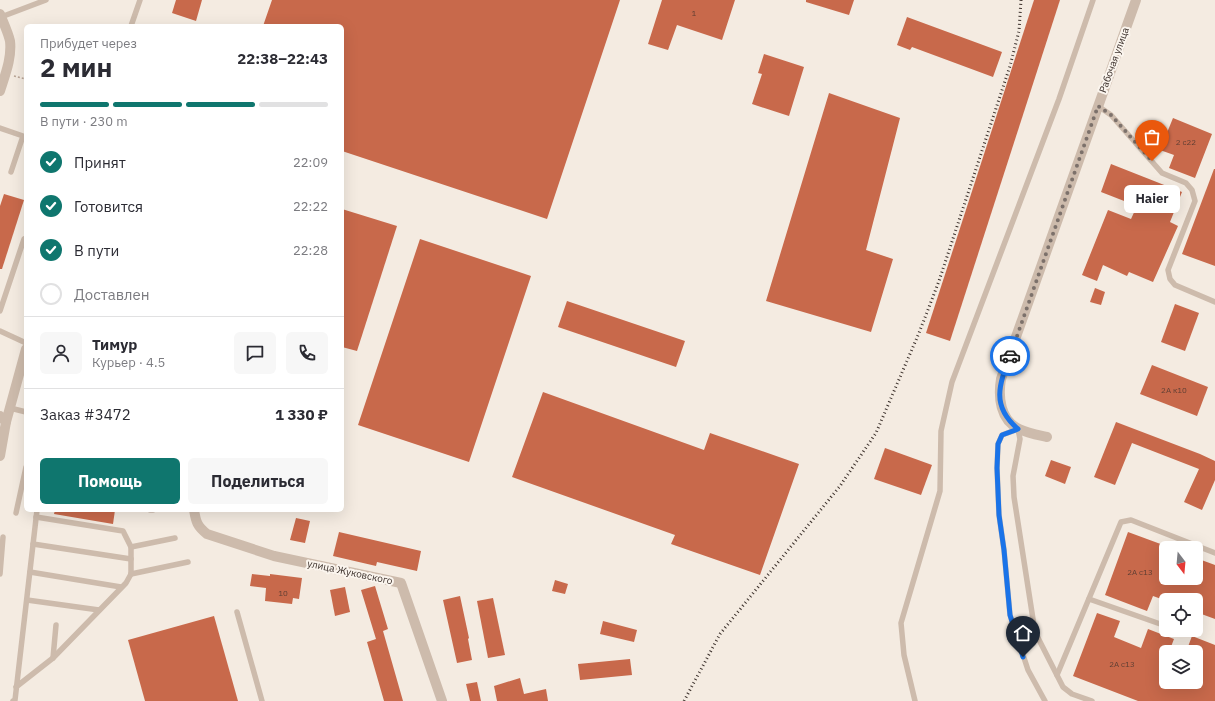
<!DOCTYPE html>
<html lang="ru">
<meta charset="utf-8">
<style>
body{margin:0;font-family:"IBM Plex Sans",sans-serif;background:#f7f7f7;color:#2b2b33;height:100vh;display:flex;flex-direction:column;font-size:15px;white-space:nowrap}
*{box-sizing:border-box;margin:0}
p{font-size:13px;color:#7c7c81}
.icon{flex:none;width:22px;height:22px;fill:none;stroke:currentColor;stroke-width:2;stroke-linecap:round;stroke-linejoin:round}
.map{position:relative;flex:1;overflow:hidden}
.details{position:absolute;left:24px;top:24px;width:320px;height:488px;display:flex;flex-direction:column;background:#fff;border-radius:6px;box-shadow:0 4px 16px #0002}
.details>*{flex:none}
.needle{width:26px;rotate:164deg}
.tools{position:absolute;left:1159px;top:541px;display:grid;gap:8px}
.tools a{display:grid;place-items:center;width:44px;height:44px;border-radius:6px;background:#fff;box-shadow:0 4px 16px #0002;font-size:20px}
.pin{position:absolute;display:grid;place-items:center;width:34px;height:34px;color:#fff;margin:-41px -17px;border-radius:50% 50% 50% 0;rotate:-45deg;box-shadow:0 0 4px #0007}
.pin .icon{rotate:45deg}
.courier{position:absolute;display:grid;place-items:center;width:40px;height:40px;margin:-20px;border:3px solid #1a73e8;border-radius:50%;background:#fff;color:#222;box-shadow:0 1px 5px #0007}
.bubble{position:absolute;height:28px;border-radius:6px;background:#fff;box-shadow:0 4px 16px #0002;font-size:13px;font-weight:700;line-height:28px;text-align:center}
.overview em{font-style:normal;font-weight:700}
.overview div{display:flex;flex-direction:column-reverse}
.overview{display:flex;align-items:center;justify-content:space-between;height:68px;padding:0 16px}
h1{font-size:26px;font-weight:700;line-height:30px}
.bar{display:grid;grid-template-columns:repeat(4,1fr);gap:6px 4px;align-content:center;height:48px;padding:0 16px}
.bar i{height:5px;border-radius:3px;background:#e1e1e2}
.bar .current{background:#0f766e}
.bar p{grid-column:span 4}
.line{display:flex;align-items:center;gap:10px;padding:0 16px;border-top:1px solid #e1e1e2}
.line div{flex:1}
.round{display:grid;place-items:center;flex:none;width:42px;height:42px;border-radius:6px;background:#f7f7f7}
ol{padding:0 16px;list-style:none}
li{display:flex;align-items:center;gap:12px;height:44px}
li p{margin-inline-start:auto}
li .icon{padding:4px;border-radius:50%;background:#0f766e;color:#fff;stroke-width:4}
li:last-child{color:#7c7c81}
li i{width:22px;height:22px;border:2px solid #e1e1e2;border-radius:50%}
.primary-button{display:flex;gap:8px;margin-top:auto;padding:8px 16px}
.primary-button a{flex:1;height:46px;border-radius:6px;background:#0f766e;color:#fff;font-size:16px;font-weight:700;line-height:46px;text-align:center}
.primary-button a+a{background:#f7f7f7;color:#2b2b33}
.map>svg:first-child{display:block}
.building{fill:#c8694b}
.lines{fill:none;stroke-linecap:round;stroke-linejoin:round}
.path{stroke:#b9a596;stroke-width:1.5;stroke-dasharray:2 2;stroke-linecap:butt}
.service{stroke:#cdbbac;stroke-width:5.5}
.minor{stroke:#cdbbac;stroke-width:10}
.tertiary{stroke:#cdbbac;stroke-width:10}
.rail{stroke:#3b302b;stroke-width:3;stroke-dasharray:1 3;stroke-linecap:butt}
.done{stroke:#7c716b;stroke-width:4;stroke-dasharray:0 7.2}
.route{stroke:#1a73e8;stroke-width:5}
.labels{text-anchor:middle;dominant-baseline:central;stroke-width:4;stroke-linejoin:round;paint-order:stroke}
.number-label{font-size:8px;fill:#5e3e33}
.street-label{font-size:10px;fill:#3b302b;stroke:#fbf5ee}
</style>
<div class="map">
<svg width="1215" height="701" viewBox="0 0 1215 701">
<rect width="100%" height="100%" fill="#f4ebe1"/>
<!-- building -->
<g class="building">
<polygon points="176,0 202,0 196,21 172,13"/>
<polygon points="272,0 620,0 547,219 342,151 342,26 263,26"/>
<polygon points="662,0 735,0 722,40 677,25 668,50 648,44"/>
<polygon points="806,0 854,0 849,15 806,2"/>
<polygon points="1034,0 1060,0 950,341 926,333"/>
<polygon points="907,17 1002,52 993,77 912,47 910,50 897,45"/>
<polygon points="764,54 804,67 789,116 752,104 762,74 758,73"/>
<polygon points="829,93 900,118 866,250 893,259 871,332 766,301"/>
<polygon points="1173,118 1212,134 1195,178 1169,168 1174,155 1160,150"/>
<polygon points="1111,164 1182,192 1170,222 1178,226 1153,282 1129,272 1127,276 1103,265 1097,281 1082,275 1108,210 1131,219 1137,206 1101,192"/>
<polygon points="1214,169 1215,169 1215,266 1182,254"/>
<polygon points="4,194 24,200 2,269 0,269 0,206"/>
<polygon points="342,209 397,226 357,351 342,347"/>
<polygon points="420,239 531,276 469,462 358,425"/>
<polygon points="1095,288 1105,292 1101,305 1090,302"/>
<polygon points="567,301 685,341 676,367 558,327"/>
<polygon points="1175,304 1199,313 1185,351 1161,342"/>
<polygon points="1152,365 1208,387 1197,416 1140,394"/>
<polygon points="543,392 704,450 710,433 799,464 760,575 671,544 675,535 512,477"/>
<polygon points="1116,422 1200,454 1215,461 1215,480 1202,510 1184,502 1199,469 1132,443 1115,485 1094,477"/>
<polygon points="885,448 932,465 921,495 874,479"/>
<polygon points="1051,460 1071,467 1065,484 1045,476"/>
<polygon points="55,510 115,510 113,524 54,514"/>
<polygon points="296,518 310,521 305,543 290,540"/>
<polygon points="339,532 421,551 417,571 377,562 376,566 333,556"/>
<polygon points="1128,532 1166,546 1166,578 1196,578 1196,558 1215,565 1215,619 1196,612 1196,600 1164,600 1153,596 1147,611 1105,595"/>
<polygon points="252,574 270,576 270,574 302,578 299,599 293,598 292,604 265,601 266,588 250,586"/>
<polygon points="555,580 568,584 565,594 552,591"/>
<polygon points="375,586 388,629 383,631 403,701 384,701 367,642 376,639 361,590"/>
<polygon points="345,587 350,612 335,616 330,590"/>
<polygon points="460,596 469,638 468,639 472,660 457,663 443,600"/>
<polygon points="493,598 505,655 488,658 477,601"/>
<polygon points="1097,613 1120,621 1114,637 1141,648 1148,629 1174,639 1169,652 1166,652 1166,682 1196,682 1196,652 1186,652 1192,636 1215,645 1215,701 1138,701 1073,676"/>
<polygon points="214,616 238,701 145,701 128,640"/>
<polygon points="603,621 637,630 634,642 600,634"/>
<polygon points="630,659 632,675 580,680 578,664"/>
<polygon points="520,678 524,694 546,689 548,701 497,701 494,686"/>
<polygon points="477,682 481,701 470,701 466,684"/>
</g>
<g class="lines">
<!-- path -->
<polyline class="path" points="14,76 26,79"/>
<!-- service -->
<g class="service">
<polyline points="1,17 46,0"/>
<polyline points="131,26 140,0"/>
<polyline points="1098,106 1111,115 1162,173 1186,183 1192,190 1195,201 1168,270 1170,279 1175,285 1215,302"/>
<polyline points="0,128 23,136 11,172"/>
<polyline points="0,311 24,239 26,238"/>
<polyline points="0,331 26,343"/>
<polyline points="10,408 26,412"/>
<polyline points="150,510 153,510"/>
<polyline points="16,513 26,467"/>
<polyline points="33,544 131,559"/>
<polyline points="131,547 175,538"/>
<polyline points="30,572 121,587"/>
<polyline points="0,574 3,537"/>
<polyline points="131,574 188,562"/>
<polyline points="1089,599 1166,626"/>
<polyline points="27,600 99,610"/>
<polyline points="237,612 262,701"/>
<polyline points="53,658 56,625"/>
<polyline points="1057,675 1121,522 1131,520 1215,553"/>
<polyline points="16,687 53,658 126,583 131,574 131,547 123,531 36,517"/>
<polyline points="13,701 15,700 37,510"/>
<polyline points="915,701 904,655 901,623 940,491 941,431 952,382 1059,99 1093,0"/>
<polyline points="1045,701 1028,670 1010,615 1004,550 999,515 997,468 998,444 1002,435 1018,429 1020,439 1013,476 1014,497 1035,632 1063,687 1072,694 1092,701"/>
</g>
<!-- minor -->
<g class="minor">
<path d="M0 14C3 22 8 32 10 41 12 58 5 75 0 91"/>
<polyline points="6,422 26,349"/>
<path d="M1047 437C1038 435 1027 433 1019 429 1000 420 998 397 1001 379L1136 0"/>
<path d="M194 510C196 522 197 526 207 534L274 556 401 583 442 701"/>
</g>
<!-- tertiary -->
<polyline class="tertiary" points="0,416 6,422 0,456"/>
<!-- rail -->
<polyline class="rail" points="684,701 720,634 840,486 876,433 919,333 939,281 1010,66 1019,31 1021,0"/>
</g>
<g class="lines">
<!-- done -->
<polyline class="done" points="1010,356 1098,106 1111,115 1152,161"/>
<!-- route -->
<path class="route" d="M1010 356C999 385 991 406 1018 429L1002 435 998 444 997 468 999 515 1004 550 1010 615 1023 657"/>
</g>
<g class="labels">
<!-- number labels -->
<g class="number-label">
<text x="694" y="13">1</text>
<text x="1186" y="142">2 с22</text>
<text x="1174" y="390">2А к10</text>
<text x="1140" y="572">2А с13</text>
<text x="283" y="593">10</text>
<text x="1122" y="664">2А с13</text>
</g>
<!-- street labels -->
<g class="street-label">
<text transform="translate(1114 60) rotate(-70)">Рабочая улица</text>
<text transform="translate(350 572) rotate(12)">улица Жуковского</text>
</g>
</g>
</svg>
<div class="tools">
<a><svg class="needle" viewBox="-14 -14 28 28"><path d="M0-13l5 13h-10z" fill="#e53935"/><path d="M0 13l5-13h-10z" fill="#7c7c81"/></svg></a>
<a><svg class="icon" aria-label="locate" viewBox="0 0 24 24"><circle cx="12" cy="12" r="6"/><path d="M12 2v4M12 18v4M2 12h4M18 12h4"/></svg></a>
<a><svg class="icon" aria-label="layers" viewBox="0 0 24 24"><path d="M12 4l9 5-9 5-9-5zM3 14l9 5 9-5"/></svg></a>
</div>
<div class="pin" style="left:1152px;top:161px;background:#ea580c"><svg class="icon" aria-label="bag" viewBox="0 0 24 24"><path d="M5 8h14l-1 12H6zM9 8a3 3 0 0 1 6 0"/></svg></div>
<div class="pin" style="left:1023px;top:657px;background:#1f2937"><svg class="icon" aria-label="home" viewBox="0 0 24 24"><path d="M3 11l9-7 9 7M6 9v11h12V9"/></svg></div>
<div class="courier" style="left:1010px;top:356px"><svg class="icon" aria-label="car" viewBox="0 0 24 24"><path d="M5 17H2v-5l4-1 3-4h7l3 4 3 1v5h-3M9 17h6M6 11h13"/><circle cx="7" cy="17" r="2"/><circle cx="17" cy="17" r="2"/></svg></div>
<div class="bubble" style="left:1124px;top:185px;width:56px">Haier</div>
<section class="details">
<div class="overview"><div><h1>2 мин</h1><p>Прибудет через</p></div><em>22:38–22:43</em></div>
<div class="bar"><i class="current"></i><i class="current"></i><i class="current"></i><i></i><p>В пути · 230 m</p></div>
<ol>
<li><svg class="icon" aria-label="check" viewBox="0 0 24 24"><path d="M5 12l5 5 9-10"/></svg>Принят<p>22:09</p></li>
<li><svg class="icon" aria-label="check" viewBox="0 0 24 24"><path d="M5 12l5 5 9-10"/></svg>Готовится<p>22:22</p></li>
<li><svg class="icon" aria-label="check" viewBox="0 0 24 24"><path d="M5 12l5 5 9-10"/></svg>В пути<p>22:28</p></li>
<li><i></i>Доставлен</li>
</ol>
<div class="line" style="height:72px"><a class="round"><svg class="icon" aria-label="person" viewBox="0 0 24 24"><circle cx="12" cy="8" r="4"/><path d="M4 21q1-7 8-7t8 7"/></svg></a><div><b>Тимур</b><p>Курьер · 4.5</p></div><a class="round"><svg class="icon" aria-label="chat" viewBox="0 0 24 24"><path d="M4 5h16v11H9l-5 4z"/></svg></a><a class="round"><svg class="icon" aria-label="phone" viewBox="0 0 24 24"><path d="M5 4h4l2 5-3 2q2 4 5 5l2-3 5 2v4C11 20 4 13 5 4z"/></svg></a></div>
<div class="line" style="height:52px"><div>Заказ #3472</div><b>1 330 ₽</b></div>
<div class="primary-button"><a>Помощь</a><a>Поделиться</a></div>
</section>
</div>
